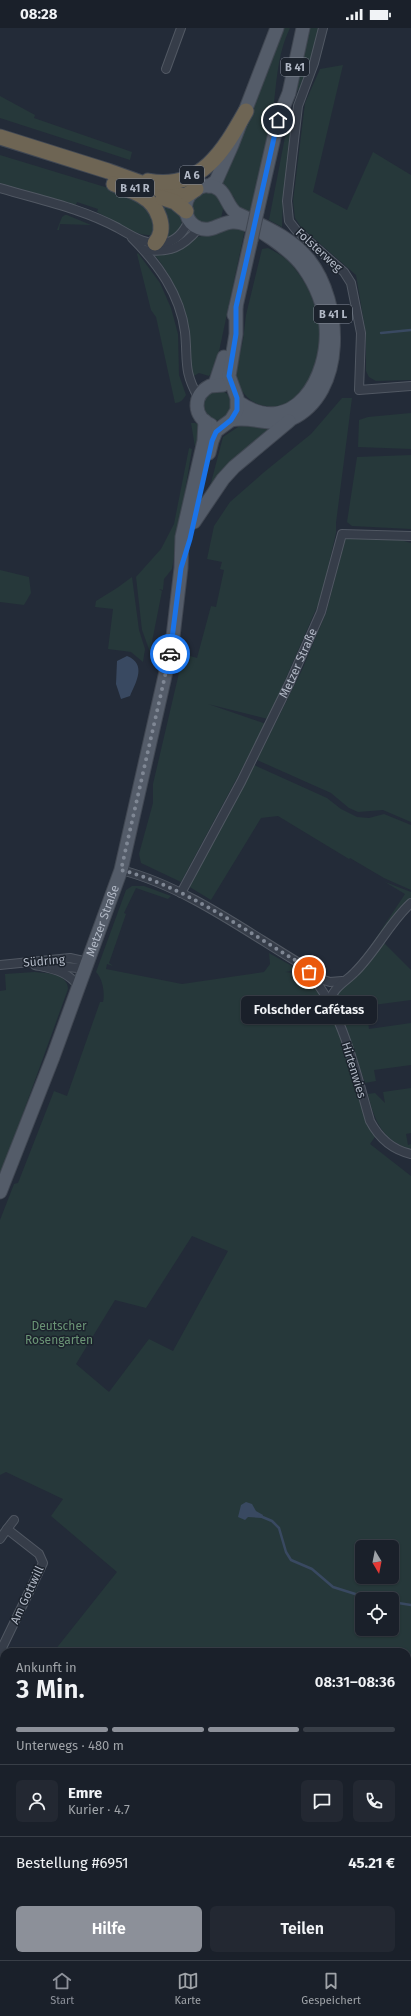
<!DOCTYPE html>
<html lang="de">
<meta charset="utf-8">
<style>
body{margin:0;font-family:"Fira Sans",sans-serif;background:#232832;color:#f1f3f6;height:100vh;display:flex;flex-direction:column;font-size:15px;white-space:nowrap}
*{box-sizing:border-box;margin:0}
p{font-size:13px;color:#9fa3a8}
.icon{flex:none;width:22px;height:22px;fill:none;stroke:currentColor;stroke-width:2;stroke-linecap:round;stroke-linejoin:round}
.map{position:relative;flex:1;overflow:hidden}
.sheet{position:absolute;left:0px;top:1620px;width:411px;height:312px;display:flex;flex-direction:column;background:#1a202a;border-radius:12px 12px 0 0;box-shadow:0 1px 3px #0004,0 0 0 1px #383e47}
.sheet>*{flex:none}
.needle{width:26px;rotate:170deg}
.fabs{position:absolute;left:355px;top:1512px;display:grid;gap:8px}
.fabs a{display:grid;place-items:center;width:44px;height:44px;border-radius:6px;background:#1a202a;box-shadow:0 1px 3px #0004,0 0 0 1px #383e47;font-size:20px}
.pin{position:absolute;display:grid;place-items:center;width:34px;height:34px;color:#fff;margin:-17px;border:2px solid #fff;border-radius:50%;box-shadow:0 1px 4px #0007}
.courier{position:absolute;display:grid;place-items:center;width:40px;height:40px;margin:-20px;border:3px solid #1a73e8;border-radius:50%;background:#fff;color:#222;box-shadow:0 1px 5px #0007}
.bubble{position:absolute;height:28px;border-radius:6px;background:#1a202a;box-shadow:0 1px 3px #0004,0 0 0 1px #383e47;font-size:13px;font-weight:600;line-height:28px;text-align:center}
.head em{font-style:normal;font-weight:600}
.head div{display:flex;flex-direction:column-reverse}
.head{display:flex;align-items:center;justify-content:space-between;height:68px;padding:0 16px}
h1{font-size:26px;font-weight:600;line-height:30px}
.bar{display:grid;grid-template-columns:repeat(4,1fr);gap:6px 4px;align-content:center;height:48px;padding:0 16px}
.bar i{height:5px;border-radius:3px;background:#383e47}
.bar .selected{background:#8c9099}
.bar p{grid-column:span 4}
.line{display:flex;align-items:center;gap:10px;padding:0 16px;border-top:1px solid #383e47}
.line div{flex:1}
.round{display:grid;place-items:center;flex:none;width:42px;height:42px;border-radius:6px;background:#232832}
.button{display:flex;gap:8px;margin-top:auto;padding:8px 16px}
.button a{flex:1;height:46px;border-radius:6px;background:#8c9099;color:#fff;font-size:16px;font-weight:600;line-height:46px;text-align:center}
.button a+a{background:#232832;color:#f1f3f6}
.status{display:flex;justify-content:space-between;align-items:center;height:28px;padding:0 20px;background:#1a202a;direction:ltr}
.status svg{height:11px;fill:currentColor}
.dock{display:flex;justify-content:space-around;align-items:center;height:56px;border-top:1px solid #383e47;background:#1a202a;font-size:11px;color:#9fa3a8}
.dock a{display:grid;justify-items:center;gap:2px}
.dock .selected{color:#8c9099}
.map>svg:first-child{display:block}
.green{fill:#26383a;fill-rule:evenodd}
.water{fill:#394961}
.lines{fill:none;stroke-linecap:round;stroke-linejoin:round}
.stream{stroke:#394961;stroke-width:2.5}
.minor-casing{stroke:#515863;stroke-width:10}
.primary-casing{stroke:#404752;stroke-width:15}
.motorway-casing{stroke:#414853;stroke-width:17}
.minor{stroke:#363d49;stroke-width:8}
.primary{stroke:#545c69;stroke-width:13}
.motorway{stroke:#6e6554;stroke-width:15}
.primary-bridge-casing{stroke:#404752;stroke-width:15;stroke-linecap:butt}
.primary-bridge{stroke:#545c69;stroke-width:13}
.done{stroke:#7f8794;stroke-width:4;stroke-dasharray:0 7.2}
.route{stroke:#1a73e8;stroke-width:5}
.labels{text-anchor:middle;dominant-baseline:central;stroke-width:3;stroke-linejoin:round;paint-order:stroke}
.shield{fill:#1c232d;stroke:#848b97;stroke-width:1}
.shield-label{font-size:11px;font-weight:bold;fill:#b1b8c5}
.street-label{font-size:12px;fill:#b1b8c5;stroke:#1c232d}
.park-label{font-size:12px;fill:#6a9475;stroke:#1c232d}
</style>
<div class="status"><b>08:28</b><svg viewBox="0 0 49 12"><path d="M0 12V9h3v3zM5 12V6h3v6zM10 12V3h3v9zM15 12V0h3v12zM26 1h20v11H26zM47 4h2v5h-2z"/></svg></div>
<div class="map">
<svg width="411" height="1932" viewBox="0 0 411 1932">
<rect width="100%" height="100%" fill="#232b38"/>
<!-- green -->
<g class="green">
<path d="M281 0H290C276 29 277 58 272 90 268 122 257 154 250 186L237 178 234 169 220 155Z"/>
<polygon points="305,0 319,0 306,50 296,65 293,64"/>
<polygon points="343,37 313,164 347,182 373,124 411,147 411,352 376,353 369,349 366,343 366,306 356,247 301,199 295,190 293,173 295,157 305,75 320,41"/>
<polygon points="0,68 35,87 34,90 132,124 130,132 0,90"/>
<polygon points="290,98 293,99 283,172 282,199 269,192 285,109"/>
<path d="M0 127 128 166 151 182 155 205C142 214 110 190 97 184L98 181 77 174 76 177 0 155Z"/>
<path d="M204 163 217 166 224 177 221 190 210 197 197 194C188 175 188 176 204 163Z"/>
<path d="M155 175 175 178 182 190C182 203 175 208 164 212Z"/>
<polygon points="65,187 67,187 91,197 60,196 59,202 57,202 62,189"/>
<path d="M232 198 245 201 217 333H215L213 343 209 348 199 345 192 349C186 299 187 267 154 226L195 209 213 207Z"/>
<path d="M268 220C274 223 281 227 286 231 320 264 331 317 308 358 303 366 292 373 285 379 258 379 246 376 235 349L243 312 246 287 262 221Z"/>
<path d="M138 225 160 255 171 280 178 306 179 347 186 367C183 372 180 375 175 375L156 289 151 282 137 226Z"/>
<circle cx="217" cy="377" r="15"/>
<polygon points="342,370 352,370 336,495 336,505 321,570 268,691 208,676 266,696 181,854 141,835 139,826 153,775 153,756 182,632 178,631 180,619 185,617 183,626 197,630 211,578 216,579 224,542 220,541 222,534 207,531 214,498 230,474 263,445 311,406"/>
<polygon points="411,385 411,421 358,419 359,392 368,389"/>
<polygon points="191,395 195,395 199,397 199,420 195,419"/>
<polygon points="245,397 274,400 207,470 223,409 238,399"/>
<polygon points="189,420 192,421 172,541 164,551 163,562 159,561 162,563 150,624 142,602 136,549 161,521 174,496"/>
<polygon points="411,427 411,501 352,498 347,494 357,429"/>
<polygon points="346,509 397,511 411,515 411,794 383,782 358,784 349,780 331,765 257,732 302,642 326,585"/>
<polygon points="0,542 29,549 31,565 24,577 0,574"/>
<polygon points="132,549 139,602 145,621 143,634 131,624 108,621 113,581 95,579 96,573 117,560"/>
<polygon points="254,737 327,770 341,781 357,789 369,790 384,786 411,797 411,862 384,850 350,830 349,831 278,788 261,790 211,872 188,858"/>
<polygon points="385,854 411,864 411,873 363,931 349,945 370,919 405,866"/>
<path d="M132 858H144L171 868 168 871 136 860 124 885 126 886 109 935 113 938 107 936 106 941 182 956 264 944 270 936 269 925 299 942 285 944 304 946 324 965 377 1106 370 1116 411 1148V1722L407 1720V1624H58L55 1622 117 1544 51 1488 63 1471 6 1444 0 1447V1192L14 1156 18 1155 54 1063 67 1068 100 974H103C105 966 103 951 96 944L126 862ZM192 1208 228 1223 173 1323 149 1311 109 1364 76 1336 115 1272 146 1280ZM362 1519H392V1549H362ZM362 1571H392V1601H362Z"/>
<polygon points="384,915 411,942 411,972 366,978 369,1001 411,995 411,1037 374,1042 376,1053 365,1055 353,1020 332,972 343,958 354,951 364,941"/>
<path d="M35 944C47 945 68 946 68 961L0 1149V963L6 962 5 946Z"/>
<path d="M411 1060V1105L406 1106 408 1117 411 1116V1121C383 1114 374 1092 368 1066L375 1065 385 1075 383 1064Z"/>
</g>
<!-- water -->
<g class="water">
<path d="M127 628C147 636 136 654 130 668L121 671 116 656 117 633Z"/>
<polygon points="246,1474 252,1476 256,1483 263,1487 262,1490 248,1489 245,1492 238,1489 241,1477"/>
</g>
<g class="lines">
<!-- stream -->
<g class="stream">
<polyline points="381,305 411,302"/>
<polyline points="260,1488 272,1493 279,1500 286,1524 291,1532 312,1541 333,1559 371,1571"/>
<polyline points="392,1574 411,1577"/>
</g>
<!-- minor casing -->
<g class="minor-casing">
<g id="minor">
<polyline points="323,0 314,35 298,78 287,173 289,193 296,202 344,244 351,255 361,305 359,362 411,358"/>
<polyline points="166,41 181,0"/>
<path d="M0 160C40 172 81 180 118 200 132 208 147 218 164 215 177 213 184 204 189 192"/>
<path d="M132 210C158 236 180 266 185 304 188 333 183 342 198 369"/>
<path d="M144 222C170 225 182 220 199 200"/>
<path d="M121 842C184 858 244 902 299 935 341 972 355 1042 370 1093 379 1110 393 1122 411 1126"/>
<path id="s1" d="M181 865 241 754 290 654 321 584 342 506 411 508"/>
<polyline points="0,937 70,930 88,934"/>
<path d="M35 937C53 941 68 943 79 959"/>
<polyline points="47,937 77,940 86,939"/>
<polyline points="314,949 330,954 342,953"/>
<path d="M329 976C332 960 344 955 354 945 376 924 389 895 411 875"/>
<polyline points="7,1501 14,1492"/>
<polyline points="0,1511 7,1501 39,1526 43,1535 0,1624"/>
<polyline points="0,1653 4,1655"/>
<polyline points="0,1744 4,1746"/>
<polyline points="407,1768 411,1771"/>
<polyline points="407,1822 411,1823"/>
<polyline points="0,1832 4,1833"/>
<polyline points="0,1920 4,1921"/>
<polyline points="407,1920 411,1919"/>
<polyline points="29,1928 43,1932"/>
<polyline points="296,1932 345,1928"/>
</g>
</g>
<!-- primary casing -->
<g class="primary-casing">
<g id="primary">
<polyline points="209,158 216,153 232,117 277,0"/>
<polyline points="257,184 278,92 289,65 303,0"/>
<polyline points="234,287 251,212"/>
<polyline points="215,356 224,329"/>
<path d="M231 392C252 387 270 400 291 391 347 365 342 274 309 232 290 208 262 198 236 185 224 176 227 156 204 158 198 159 193 163 189 168 182 179 186 195 199 200 213 205 222 193 234 194 254 194 293 224 304 240 316 257 324 277 326 298 330 349 294 412 238 374"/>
<path d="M211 397C193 389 192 367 210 358L223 357"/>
<polyline points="209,425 212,413 216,403 231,392 237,382 237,370 229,348 236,306 236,279"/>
<polyline points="194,494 223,451 234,439 289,393"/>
<path id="s2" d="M0 1164 53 1029 121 842 172 617 181 540 182 509 204 413 205 393"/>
</g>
</g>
<!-- motorway casing -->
<g class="motorway-casing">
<g id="motorway">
<polyline points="0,109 108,143 172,166 185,168 196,161"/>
<path d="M148 153C201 163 224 122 246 83"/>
<path d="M114 156C123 160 134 163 142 168 158 177 168 201 155 215"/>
<polyline points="163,170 175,174 186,183"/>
</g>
</g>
<!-- minor -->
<use href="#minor" class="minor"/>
<!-- primary -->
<use href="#primary" class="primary"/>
<!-- motorway -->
<use href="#motorway" class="motorway"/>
<!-- primary-bridge casing -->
<g class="primary-bridge-casing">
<polyline id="primary-bridge" points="251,212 257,184"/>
</g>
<!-- primary-bridge -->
<use href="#primary-bridge" class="primary-bridge"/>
</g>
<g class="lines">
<!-- done -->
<path class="done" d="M170 626 121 842C184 858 244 902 300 935L309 944"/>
<!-- route -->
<polyline class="route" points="170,626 181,540 190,511 212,413 216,404 231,392 237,382 237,370 229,348 236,306 236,279 278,92"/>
</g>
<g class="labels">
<!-- shield labels -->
<g class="shield">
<rect x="281" y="30" width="28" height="18" rx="3"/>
<rect x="180" y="138" width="24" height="18" rx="3"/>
<rect x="116" y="151" width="38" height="18" rx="3"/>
<rect x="314" y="277" width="38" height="18" rx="3"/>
</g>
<g class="shield-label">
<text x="295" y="39">B 41</text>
<text x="192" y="147">A 6</text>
<text x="135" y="160">B 41 R</text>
<text x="333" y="286">B 41 L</text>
</g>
<!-- street labels -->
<g class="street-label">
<text transform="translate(319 222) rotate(42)">Folsterweg</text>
<text stroke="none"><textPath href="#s1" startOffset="258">Metzer Straße</textPath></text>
<text stroke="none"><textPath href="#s2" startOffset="290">Metzer Straße</textPath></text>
<text transform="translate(44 933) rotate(-5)">Südring</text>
<text transform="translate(354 1042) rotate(73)">Hirtenwies</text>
<text transform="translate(27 1567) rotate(-65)">Am Gottwill</text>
</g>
<!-- park labels -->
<g class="park-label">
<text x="59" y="1298">Deutscher<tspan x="59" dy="14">Rosengarten</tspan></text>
</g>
</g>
</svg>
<div class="fabs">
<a><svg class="needle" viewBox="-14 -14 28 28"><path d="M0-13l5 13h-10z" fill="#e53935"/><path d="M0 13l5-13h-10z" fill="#9fa3a8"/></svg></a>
<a><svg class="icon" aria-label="locate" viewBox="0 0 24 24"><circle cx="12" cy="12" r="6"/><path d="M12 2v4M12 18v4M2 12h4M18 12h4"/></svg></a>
</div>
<div class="pin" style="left:309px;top:944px;background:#ea580c"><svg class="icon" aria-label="bag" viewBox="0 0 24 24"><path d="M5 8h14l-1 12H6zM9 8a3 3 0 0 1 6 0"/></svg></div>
<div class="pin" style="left:278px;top:92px;background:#1f2937"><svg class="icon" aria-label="home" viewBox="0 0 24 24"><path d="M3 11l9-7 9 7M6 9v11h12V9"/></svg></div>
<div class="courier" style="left:170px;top:626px"><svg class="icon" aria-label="car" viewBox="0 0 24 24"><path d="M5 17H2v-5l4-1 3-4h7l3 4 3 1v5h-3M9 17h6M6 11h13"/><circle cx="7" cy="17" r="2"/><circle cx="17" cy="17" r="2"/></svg></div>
<div class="bubble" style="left:241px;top:968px;width:136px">Folschder Cafétass</div>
<section class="sheet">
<div class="head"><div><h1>3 Min.</h1><p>Ankunft in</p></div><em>08:31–08:36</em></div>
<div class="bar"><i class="selected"></i><i class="selected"></i><i class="selected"></i><i></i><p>Unterwegs · 480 m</p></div>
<div class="line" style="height:72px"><a class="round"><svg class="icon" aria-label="person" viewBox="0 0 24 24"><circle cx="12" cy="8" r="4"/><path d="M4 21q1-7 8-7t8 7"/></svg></a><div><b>Emre</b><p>Kurier · 4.7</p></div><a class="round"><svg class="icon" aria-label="chat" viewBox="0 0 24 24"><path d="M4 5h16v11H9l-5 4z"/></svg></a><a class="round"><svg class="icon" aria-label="phone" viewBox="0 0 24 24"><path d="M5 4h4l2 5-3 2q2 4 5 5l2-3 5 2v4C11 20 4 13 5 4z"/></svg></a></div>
<div class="line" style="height:52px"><div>Bestellung #6951</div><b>45.21 €</b></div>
<div class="button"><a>Hilfe</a><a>Teilen</a></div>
</section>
</div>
<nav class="dock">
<a class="selected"><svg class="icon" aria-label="home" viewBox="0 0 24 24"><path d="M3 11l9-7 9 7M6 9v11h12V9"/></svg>Start</a>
<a><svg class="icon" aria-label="map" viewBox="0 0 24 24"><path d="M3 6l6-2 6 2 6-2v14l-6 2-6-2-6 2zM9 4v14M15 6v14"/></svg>Karte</a>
<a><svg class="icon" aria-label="saved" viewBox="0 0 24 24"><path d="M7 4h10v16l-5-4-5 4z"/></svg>Gespeichert</a>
</nav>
